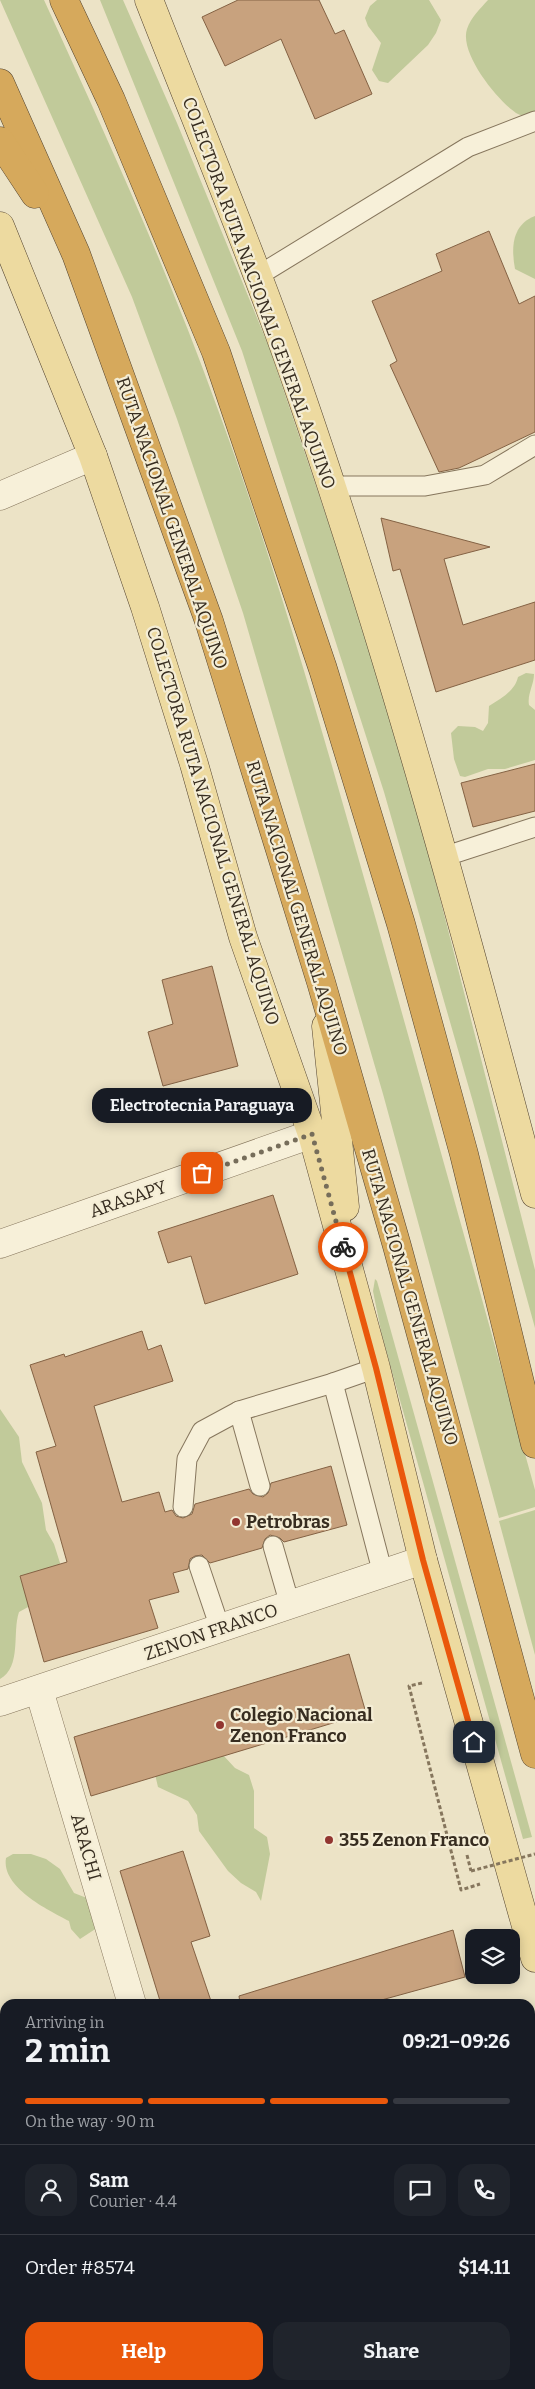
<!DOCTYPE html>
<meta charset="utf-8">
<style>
body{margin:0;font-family:Bitter,serif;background:#20242c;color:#f1f3f6;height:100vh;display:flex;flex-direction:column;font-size:19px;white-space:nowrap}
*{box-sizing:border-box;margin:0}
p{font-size:16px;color:#9ea1a6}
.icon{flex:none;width:28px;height:28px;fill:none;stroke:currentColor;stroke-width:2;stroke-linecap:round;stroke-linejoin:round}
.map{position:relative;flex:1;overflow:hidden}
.side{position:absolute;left:0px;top:1999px;width:535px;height:391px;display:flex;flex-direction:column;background:#171b24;border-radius:15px 15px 0 0;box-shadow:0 2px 12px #0003}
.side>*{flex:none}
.controls{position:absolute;left:465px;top:1929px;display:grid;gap:10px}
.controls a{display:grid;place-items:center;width:55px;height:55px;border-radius:10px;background:#171b24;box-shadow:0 2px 12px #0003;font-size:25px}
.pin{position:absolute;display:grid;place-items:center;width:42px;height:42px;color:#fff;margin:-21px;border-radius:10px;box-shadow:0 2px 8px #0006}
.courier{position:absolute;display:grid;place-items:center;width:50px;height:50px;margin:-25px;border:4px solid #ea580c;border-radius:50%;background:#fff;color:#222;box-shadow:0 1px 6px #0007}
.bubble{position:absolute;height:35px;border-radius:15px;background:#171b24;box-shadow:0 2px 12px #0003;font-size:16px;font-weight:700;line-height:35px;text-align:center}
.head em{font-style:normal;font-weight:700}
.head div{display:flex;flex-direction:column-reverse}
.head{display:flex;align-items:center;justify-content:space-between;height:85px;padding:0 25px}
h1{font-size:32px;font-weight:700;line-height:38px}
.bar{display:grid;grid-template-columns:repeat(4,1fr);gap:8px 5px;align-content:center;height:60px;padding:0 25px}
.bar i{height:6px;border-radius:4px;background:#363941}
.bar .on{background:#ea580c}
.bar p{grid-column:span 4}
.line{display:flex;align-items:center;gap:12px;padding:0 25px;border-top:1px solid #363941}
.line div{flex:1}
.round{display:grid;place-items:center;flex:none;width:52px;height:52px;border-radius:15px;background:#20242c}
.primary-button{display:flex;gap:10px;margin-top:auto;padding:10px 25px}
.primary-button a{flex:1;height:58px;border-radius:15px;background:#ea580c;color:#fff;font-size:20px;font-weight:700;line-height:58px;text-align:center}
.primary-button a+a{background:#20242c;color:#f1f3f6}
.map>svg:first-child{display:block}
.green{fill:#c1ca9a}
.building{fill:#c8a27e;stroke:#846244}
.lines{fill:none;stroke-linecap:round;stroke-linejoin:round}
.lane-casing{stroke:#86765d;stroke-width:21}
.street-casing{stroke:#86765d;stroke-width:29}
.primary-casing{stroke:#544430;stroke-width:29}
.highway-casing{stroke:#544430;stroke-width:29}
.path{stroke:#86765d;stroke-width:3;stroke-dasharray:4 2.5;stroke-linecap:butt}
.lane{stroke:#f7f0d9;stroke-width:19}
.street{stroke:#f7f0d9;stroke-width:28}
.primary{stroke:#eddaa0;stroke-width:28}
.highway{stroke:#d6a95c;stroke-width:28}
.path-bridge{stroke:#86765d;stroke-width:3;stroke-dasharray:4 2.5;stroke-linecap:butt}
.done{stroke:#766d5a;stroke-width:5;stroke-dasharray:0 9}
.route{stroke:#ea580c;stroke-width:6}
.poi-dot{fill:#923630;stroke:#f4edd5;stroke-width:2}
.labels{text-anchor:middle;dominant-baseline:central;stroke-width:4.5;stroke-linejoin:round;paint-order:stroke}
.street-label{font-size:18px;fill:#372d20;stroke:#f4edd5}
.poi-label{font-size:18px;font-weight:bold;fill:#372d20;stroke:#f4edd5;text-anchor:start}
</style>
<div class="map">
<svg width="535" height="2389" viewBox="0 0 535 2389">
<rect width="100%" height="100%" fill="#ece3c6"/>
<!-- green -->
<g class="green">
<path d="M0 0H44C105 134 167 268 217 407 280 577 328 752 378 927 430 1114 483 1302 535 1490V1507L499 1518 383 1094 243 613 177 419 132 297Z"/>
<polygon points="100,0 123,0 177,123 269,347 334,539 411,785 535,1270 535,1328 473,1102 384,792 242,351"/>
<polygon points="377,0 429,0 441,20 436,33 428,45 388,83 379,81 372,70 381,43 368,26 365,18 370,6"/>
<path d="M488 0H535V119C529 117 521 116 516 113 497 100 459 53 467 29 471 17 480 9 488 0Z"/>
<path d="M535 216V279L515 269C511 247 512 225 535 216Z"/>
<path d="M526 673 534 674C534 685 527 694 529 705L535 710V760L505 769H488L465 777 460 776 454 759 451 733 458 726 475 727 483 731 488 723 489 706C501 698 515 691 518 677Z"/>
<polygon points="375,1279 377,1281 532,1837 523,1839 382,1336 373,1291"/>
<path d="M0 1409 19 1437 22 1462 42 1503 46 1530 54 1544 60 1563 59 1571 30 1606 19 1612C12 1632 22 1667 0 1679Z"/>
<polygon points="535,1510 535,1655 499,1521"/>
<polygon points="223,1755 235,1768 249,1775 254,1791 254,1828 267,1837 270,1854 261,1901 256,1892 241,1883 228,1871 199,1831 197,1815 188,1801 158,1787 154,1770"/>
<path d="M13 1854H31L46 1859 60 1869 74 1893 97 1902 103 1924 80 1939 71 1929 69 1921C48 1910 1 1887 6 1858Z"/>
<polygon points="530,2103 535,2112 535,2206 530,2207"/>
<polygon points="0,2124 5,2126 5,2156 0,2157"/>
<polygon points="0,2296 5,2299 5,2376 0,2379"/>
<polygon points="131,2385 223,2385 224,2389 132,2389"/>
</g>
<!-- building -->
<g class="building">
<polygon points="238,0 319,0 335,34 344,30 372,94 315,119 281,39 225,66 202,17"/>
<polygon points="489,231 519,304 535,296 535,432 459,468 439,472 390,365 397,361 372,301 442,271 436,254"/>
<polygon points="381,518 490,547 444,559 463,625 535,602 535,660 436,692 400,569 393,571"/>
<polygon points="535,764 535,811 473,827 461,783"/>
<polygon points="212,966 238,1066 163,1086 148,1032 173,1024 162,980"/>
<polygon points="273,1195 298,1274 205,1304 191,1256 168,1263 158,1232"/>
<polygon points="142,1331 148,1350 161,1345 173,1381 94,1406 122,1502 159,1492 165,1512 172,1510 176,1516 183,1518 192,1514 195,1504 249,1489 253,1494 263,1497 268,1493 271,1483 331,1466 347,1525 284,1542 280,1538 270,1535 265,1539 262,1548 210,1563 202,1555 195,1556 190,1559 188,1569 173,1573 179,1592 149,1600 158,1628 44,1662 20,1576 67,1562 36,1452 56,1446 30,1365 64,1354 65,1357"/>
<polygon points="349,1654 366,1713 91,1796 74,1737"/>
<polygon points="183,1851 210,1936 191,1942 212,2004 161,2004 120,1871"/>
<polygon points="453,1930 465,1977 367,2004 240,2004 239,1996"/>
</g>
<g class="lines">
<!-- lane casing -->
<g class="lane-casing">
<g id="lane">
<polyline points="256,277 468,147 535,121"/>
<polyline points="331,486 425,486 485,475 535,445"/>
<polyline points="443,857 535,827"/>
<polyline points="333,1383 383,1574"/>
<polyline points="239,1411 260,1486"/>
<polyline points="183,1507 187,1459 202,1431 239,1411 333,1383 376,1368"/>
<polyline points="273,1546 290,1605"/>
<polyline points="199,1566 220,1628"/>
</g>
</g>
<!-- street casing -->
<g class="street-casing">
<g id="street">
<polyline points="0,496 93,456"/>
<polyline points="0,1244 312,1134"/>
<polyline points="39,1690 132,2004"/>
<polyline points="0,1702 423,1560"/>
</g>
</g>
<!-- primary casing -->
<g class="primary-casing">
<g id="primary">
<path d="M149 0C200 131 255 261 301 395 391 657 464 925 535 1194"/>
<polyline points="0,226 93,456 145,607 194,764 243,937 312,1134 376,1368 423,1560 535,1958"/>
<polyline points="326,1026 345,1207"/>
</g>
</g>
<!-- highway casing -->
<g class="highway-casing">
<g id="highway">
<polyline points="64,0 111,100 216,352 323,669 401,924 464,1154 535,1444"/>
<polyline points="0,83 76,254 209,621 321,982 397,1246 535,1754"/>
<polyline points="0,141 35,194"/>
</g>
</g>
<!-- path -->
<g class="path">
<polyline points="422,1683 409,1686 461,1890 480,1884"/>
<polyline points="467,1855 471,1871"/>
<polyline points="0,2387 8,2385"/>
</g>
<!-- lane -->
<use href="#lane" class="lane"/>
<!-- street -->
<use href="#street" class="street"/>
<!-- primary -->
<use href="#primary" class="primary"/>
<!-- highway -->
<use href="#highway" class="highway"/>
<!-- path-bridge -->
<polyline class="path-bridge" points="471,1871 535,1854"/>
</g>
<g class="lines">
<!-- done -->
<polyline class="done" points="202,1173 312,1134 343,1247"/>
<!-- route -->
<polyline class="route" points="343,1247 376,1368 423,1560 474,1742"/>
</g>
<!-- markers -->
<g class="poi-dot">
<circle cx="236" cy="1522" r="5"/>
<circle cx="220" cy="1725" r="5"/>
<circle cx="329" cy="1840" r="5"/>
</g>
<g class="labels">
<!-- street labels -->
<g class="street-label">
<text transform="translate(259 293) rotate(70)">COLECTORA RUTA NACIONAL GENERAL AQUINO</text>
<text transform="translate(172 523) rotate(71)">RUTA NACIONAL GENERAL AQUINO</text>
<text transform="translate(213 826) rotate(73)">COLECTORA RUTA NACIONAL GENERAL AQUINO</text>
<text transform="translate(297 908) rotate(73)">RUTA NACIONAL GENERAL AQUINO</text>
<text transform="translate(128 1199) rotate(-19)">ARASAPY</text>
<text transform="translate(410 1297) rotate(74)">RUTA NACIONAL GENERAL AQUINO</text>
<text transform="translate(211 1632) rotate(-19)">ZENON FRANCO</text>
<text transform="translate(86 1847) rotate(74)">ARACHI</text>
</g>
<!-- poi labels -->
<g class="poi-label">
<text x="246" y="1522">Petrobras</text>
<text x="230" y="1715">Colegio Nacional<tspan x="230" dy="21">Zenon Franco</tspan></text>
<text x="339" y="1840">355 Zenon Franco</text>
</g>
</g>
</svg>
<div class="controls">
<a><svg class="icon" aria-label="layers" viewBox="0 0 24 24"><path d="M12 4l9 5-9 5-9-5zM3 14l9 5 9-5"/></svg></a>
</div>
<div class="pin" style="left:202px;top:1173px;background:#ea580c"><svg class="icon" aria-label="bag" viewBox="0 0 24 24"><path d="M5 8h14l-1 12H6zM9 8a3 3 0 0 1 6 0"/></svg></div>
<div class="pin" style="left:474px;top:1742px;background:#1f2937"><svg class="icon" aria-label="home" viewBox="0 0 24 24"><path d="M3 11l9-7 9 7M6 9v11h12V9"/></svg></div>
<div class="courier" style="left:343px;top:1247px"><svg class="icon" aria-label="bike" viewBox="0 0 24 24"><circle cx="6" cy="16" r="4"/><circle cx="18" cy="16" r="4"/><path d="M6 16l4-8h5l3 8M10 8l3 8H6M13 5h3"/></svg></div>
<div class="bubble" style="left:92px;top:1088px;width:220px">Electrotecnia Paraguaya</div>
<section class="side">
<div class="head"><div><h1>2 min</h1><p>Arriving in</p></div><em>09:21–09:26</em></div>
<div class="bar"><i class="on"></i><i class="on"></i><i class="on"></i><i></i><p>On the way · 90 m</p></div>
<div class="line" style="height:90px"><a class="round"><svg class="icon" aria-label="person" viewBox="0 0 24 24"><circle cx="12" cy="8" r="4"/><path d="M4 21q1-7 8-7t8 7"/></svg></a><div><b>Sam</b><p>Courier · 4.4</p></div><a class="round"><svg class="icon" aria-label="chat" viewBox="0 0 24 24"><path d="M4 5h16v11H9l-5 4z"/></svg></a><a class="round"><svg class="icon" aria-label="phone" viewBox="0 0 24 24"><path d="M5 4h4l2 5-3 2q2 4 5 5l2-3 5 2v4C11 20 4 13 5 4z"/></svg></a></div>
<div class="line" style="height:65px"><div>Order #8574</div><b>$14.11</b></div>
<div class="primary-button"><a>Help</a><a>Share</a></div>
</section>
</div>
